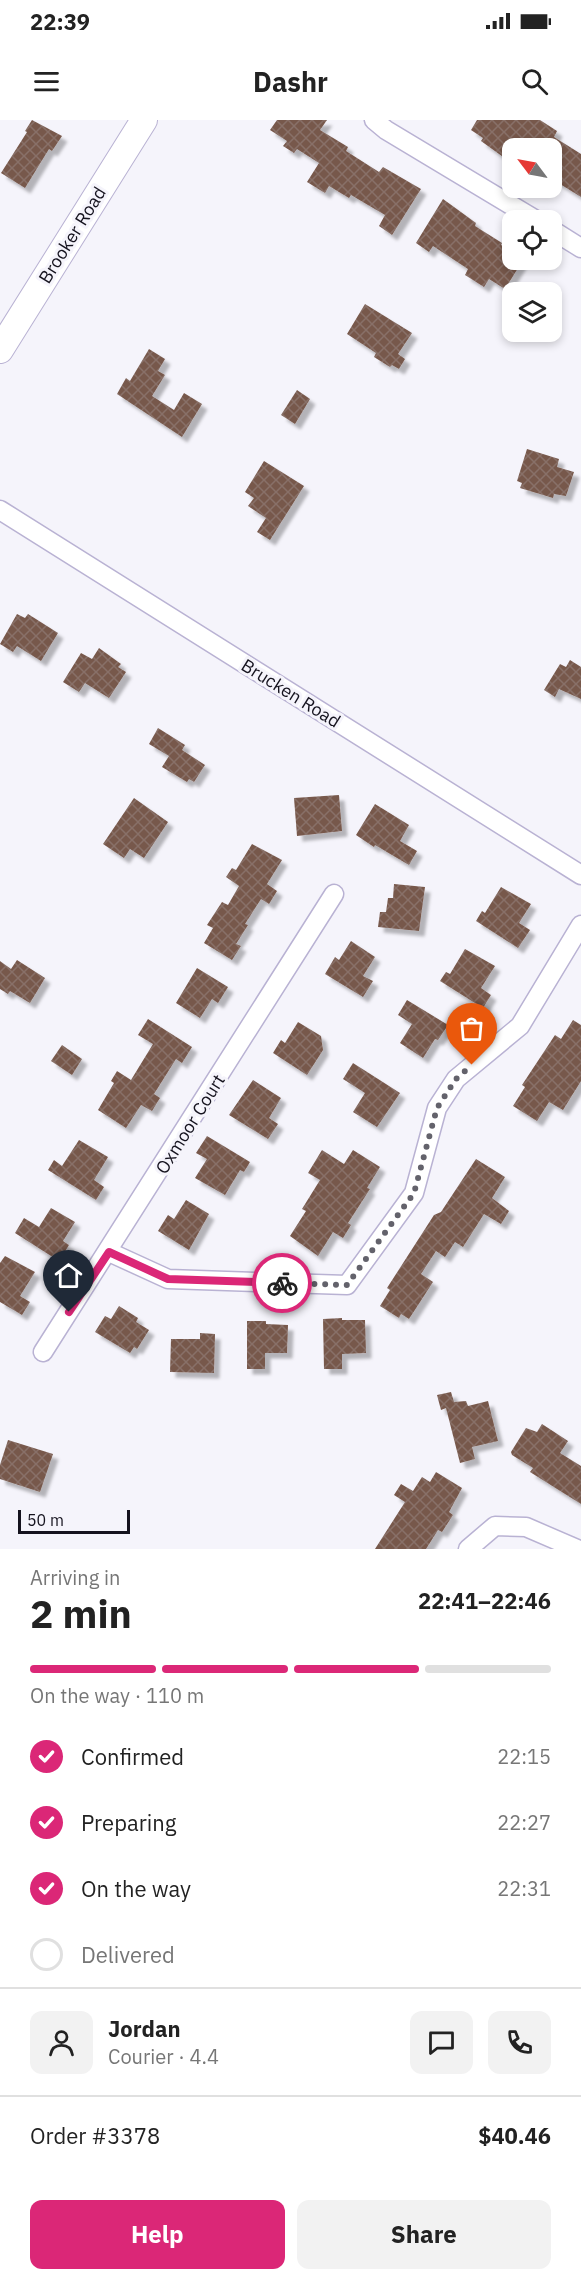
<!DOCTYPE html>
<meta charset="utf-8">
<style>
body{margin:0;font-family:"IBM Plex Sans",sans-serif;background:#f2f2f2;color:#222;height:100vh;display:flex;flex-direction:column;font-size:22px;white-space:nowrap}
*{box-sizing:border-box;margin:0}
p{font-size:20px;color:#767676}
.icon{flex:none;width:33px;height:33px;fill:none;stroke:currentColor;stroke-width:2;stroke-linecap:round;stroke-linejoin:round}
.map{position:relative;height:1429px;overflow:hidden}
.side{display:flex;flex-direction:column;background:#fff;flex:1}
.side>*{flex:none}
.needle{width:39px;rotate:302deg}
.controls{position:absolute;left:502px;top:18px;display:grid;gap:12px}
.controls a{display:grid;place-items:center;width:60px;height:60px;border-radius:12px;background:#fff;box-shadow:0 3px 9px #0003;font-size:30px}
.scale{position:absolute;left:18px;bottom:15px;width:112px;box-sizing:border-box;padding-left:6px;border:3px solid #15131e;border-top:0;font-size:16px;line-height:21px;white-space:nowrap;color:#15131e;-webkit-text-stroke:4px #f5f4fb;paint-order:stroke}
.pin{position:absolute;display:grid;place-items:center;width:51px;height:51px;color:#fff;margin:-62px -26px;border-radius:50% 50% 50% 0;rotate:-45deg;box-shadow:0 0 6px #0007}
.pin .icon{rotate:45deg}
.courier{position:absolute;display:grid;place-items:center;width:60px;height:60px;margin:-30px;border:4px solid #db2777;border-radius:50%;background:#fff;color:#222;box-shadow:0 2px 8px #0007}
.summary em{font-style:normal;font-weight:800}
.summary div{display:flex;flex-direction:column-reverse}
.summary{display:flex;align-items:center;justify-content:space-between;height:102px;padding:0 30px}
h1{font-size:39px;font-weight:800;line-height:45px}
.bar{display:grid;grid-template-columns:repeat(4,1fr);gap:9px 6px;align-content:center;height:72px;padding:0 30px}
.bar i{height:8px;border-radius:4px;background:#e0e0e0}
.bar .current{background:#db2777}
.bar p{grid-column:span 4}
.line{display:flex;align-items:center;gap:15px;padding:0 30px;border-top:2px solid #e0e0e0}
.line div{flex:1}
.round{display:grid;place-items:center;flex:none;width:63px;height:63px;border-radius:12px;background:#f2f2f2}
ol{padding:0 30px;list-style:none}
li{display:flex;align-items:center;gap:18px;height:66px}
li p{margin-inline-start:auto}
li .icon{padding:6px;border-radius:50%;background:#db2777;color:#fff;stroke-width:4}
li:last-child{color:#767676}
li i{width:33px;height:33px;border:3px solid #e0e0e0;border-radius:50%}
.cta{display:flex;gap:12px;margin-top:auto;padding:12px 30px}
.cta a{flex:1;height:69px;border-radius:12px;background:#db2777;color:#fff;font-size:24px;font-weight:800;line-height:69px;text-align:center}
.cta a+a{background:#f2f2f2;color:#222}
.status{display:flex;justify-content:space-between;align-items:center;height:42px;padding:0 30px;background:#fff;direction:ltr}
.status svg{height:16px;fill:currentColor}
header{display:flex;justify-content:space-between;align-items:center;height:78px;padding:0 30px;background:#fff;font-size:27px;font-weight:800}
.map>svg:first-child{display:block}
.building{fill:url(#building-cross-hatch);filter:url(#shadow)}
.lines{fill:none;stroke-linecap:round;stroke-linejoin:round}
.street-casing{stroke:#b9b2d3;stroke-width:21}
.secondary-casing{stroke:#b9b2d3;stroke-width:28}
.street{stroke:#fff;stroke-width:18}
.secondary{stroke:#fff;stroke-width:26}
.done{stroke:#63626b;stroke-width:6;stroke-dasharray:0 10.8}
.route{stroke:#db2777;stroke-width:8}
.labels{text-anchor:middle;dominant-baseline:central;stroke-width:6;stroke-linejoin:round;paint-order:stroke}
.street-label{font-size:18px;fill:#15131e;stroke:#f5f4fb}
</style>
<div class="status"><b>22:39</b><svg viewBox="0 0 49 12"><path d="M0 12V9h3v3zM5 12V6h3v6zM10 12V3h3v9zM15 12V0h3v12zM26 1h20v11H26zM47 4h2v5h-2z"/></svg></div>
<header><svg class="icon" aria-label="menu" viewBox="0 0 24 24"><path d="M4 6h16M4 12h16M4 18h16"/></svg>Dashr<svg class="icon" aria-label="search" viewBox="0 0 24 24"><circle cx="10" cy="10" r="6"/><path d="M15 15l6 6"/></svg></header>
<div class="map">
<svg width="581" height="1429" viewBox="0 0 581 1429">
<defs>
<pattern id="building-cross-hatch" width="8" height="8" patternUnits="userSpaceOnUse" patternTransform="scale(1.5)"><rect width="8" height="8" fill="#77584b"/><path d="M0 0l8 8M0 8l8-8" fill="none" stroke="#887067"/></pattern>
<filter id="shadow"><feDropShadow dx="5.5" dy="5.5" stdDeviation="1.5" flood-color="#0004"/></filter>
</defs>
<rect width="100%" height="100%" fill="#f5f4fb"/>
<!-- building -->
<g class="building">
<polygon points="32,0 62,16 52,31 49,29 25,68 1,53 27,12 25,11"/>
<polygon points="277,0 327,0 320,10 348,27 346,31 379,52 383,47 421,69 392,115 379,106 385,95 351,75 349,78 329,66 325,73 307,62 319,43 297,29 294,33 283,26 287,21 270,10"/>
<polygon points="477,0 540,0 557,11 554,17 581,34 581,77 552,59 552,28 512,28 506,39 481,21 483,18 471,10"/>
<polygon points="443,79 476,103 475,106 502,123 501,125 513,132 513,140 523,140 505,169 489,159 484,167 465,155 468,149 433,126 429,132 416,123"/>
<polygon points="365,184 412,213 398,234 405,239 399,249 392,245 390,247 374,237 376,233 347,214"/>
<polygon points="149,229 165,239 158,251 165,255 152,276 174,290 184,273 202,284 182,317 117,274 126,258 130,261"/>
<polygon points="297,270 310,279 295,304 281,295"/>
<polygon points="527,329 559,339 557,347 574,352 566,376 554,374 553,378 520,368 522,363 517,361"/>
<polygon points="264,341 304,366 270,420 257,412 266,398 248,386 254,378 245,372"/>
<polygon points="17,494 25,498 28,494 58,513 41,541 17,526 13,532 0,524"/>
<polygon points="99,528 121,544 118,547 126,552 109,578 85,563 79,572 63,562 81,533 92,539"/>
<polygon points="570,540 581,547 581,579 559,569 555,577 544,570 560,544 566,547"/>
<polygon points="158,608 185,625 182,630 205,645 194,662 189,659 187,662 162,647 169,636 149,624"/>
<polygon points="339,675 342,711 297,716 294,678"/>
<polygon points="134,678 168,702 144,738 130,729 124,738 103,724"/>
<polygon points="375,684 409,705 400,721 417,731 409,745 375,725 374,727 356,715"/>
<polygon points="252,724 282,740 267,764 277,771 269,784 261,779 245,804 248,805 236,824 241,826 232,840 204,823 213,808 207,805 222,782 228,785 239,766 226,757 232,748 236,750"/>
<polygon points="394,764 425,767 419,811 378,807 380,792 386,792 388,778 393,778"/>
<polygon points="501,767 531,784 519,803 530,810 518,828 476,801 482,791 485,793"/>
<polygon points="351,821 375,837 363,856 373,861 363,877 325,854 335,837 339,840"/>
<polygon points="465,829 495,846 481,868 491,875 483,888 440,861 446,852 450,854"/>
<polygon points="17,840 45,858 30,883 10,871 8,874 0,869 0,841 11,849"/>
<polygon points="197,848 228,867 218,883 212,879 200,898 176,883"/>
<polygon points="407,880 448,905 438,920 435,919 423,938 400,923 412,904 398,895"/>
<polygon points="148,899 192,927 182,943 176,939 154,974 160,978 152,991 141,985 126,1008 98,990 114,963 111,961 117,951 131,960 153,924 138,915"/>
<polygon points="573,900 581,905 581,961 563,990 549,982 537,1001 513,986 525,967 522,965 555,915 561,919"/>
<polygon points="298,902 321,916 323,930 307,955 273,933 281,920 285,923"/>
<polygon points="62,925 82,939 72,955 51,941"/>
<polygon points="353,943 400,973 377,1007 353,992 365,973 343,959"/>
<polygon points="253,960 281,978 269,998 278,1004 268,1019 229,995"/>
<polygon points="207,1016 250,1042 244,1052 240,1050 225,1075 195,1058 207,1039 196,1033"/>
<polygon points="79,1020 108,1037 94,1060 104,1067 96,1080 48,1050 54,1040 62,1046"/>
<polygon points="322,1030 344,1044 353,1030 380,1047 367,1068 370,1069 348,1103 351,1105 343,1118 333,1112 318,1136 290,1116 306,1091 302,1089 320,1060 308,1053"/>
<polygon points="476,1039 505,1057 492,1078 509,1091 501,1104 484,1094 463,1127 455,1122 445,1137 436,1131 421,1154 433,1162 409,1199 401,1194 399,1198 380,1186 390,1170 387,1168 434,1095 441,1092"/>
<polygon points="186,1080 209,1094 189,1130 158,1111 168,1095 174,1099"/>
<polygon points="51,1088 75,1102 63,1121 69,1125 59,1141 15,1113 24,1098 39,1107"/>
<polygon points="5,1136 35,1152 20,1176 30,1182 22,1195 0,1182 0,1143"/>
<polygon points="119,1186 138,1198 136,1202 149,1210 137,1229 134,1227 130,1233 95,1212 105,1196 111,1199"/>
<polygon points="342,1198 342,1200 365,1200 366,1233 342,1234 342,1249 324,1249 323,1199"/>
<polygon points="247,1201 266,1201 266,1204 288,1205 287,1233 265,1233 265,1249 247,1249"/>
<polygon points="200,1213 215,1214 214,1253 170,1252 171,1219 200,1219"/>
<polygon points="451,1272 454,1282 466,1281 468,1286 488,1281 498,1321 472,1327 475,1339 460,1343 446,1288 441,1290 437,1275"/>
<polygon points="542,1304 568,1321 560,1333 581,1346 581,1384 530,1352 533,1348 512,1335 511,1332 526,1308 537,1312"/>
<polygon points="8,1320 53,1334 40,1372 0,1359 0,1345"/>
<polygon points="436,1352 462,1368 449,1392 453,1395 442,1412 438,1410 426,1429 375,1429 405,1382 394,1375 401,1364 413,1371 422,1357 430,1362"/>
</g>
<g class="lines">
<!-- street casing -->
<g class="street-casing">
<g id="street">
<polyline points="374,0 386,10 536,100"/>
<polyline points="552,110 581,128"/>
<polyline points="0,390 581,755"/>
<polyline points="109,1132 168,1159 347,1165 414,1073 437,988 456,959 520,906 581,805"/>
<polyline points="43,1232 334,774"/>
<polyline points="468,1429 495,1406 526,1407 577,1429"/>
</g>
</g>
<!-- secondary casing -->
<g class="secondary-casing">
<polyline id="secondary" points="0,230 144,0"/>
</g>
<!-- street -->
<use href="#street" class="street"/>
<!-- secondary -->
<use href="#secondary" class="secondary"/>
</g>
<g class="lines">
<!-- done -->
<polyline class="done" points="282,1163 347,1165 414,1073 437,988 456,959 472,945"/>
<!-- route -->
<polyline class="route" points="69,1192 109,1132 168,1159 282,1163"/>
</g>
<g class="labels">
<!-- street labels -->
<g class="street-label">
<text transform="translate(72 115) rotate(-58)">Brooker Road</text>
<text transform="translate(291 573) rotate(32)">Brucken Road</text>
<text transform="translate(190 1004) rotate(-58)">Oxmoor Court</text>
</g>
</g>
</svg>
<div class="controls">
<a><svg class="needle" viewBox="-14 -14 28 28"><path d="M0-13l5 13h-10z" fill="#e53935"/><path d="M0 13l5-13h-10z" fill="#767676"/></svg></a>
<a><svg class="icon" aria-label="locate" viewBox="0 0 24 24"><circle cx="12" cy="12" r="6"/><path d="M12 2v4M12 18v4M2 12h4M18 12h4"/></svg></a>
<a><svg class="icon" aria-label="layers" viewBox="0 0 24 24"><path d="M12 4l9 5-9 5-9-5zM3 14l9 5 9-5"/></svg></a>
</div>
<div class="scale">50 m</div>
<div class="pin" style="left:472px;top:945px;background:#ea580c"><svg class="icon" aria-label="bag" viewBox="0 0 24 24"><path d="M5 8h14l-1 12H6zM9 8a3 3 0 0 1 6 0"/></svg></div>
<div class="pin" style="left:69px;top:1192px;background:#1f2937"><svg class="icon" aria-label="home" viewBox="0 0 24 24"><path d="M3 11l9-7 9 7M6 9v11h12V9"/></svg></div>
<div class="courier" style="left:282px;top:1163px"><svg class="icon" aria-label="bike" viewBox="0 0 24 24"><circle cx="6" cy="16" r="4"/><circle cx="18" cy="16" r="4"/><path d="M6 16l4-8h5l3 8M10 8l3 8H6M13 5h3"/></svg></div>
</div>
<section class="side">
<div class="summary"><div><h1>2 min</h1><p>Arriving in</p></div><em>22:41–22:46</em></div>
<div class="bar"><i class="current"></i><i class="current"></i><i class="current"></i><i></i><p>On the way · 110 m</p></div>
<ol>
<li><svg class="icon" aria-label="check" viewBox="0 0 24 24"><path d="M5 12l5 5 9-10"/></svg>Confirmed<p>22:15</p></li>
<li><svg class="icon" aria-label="check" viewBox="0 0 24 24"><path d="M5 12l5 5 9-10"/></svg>Preparing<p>22:27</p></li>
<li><svg class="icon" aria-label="check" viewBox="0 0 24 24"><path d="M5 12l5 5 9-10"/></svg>On the way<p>22:31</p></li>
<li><i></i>Delivered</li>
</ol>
<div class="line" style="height:108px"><a class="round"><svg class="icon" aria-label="person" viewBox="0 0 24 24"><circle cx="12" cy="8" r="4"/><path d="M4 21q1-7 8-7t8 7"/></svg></a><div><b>Jordan</b><p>Courier · 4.4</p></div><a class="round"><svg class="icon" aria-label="chat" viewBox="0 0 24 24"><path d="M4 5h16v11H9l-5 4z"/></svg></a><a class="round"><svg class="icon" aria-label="phone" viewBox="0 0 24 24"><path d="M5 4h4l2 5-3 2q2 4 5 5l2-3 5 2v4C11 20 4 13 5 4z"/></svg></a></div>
<div class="line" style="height:78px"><div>Order #3378</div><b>$40.46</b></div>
<div class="cta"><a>Help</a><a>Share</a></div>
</section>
